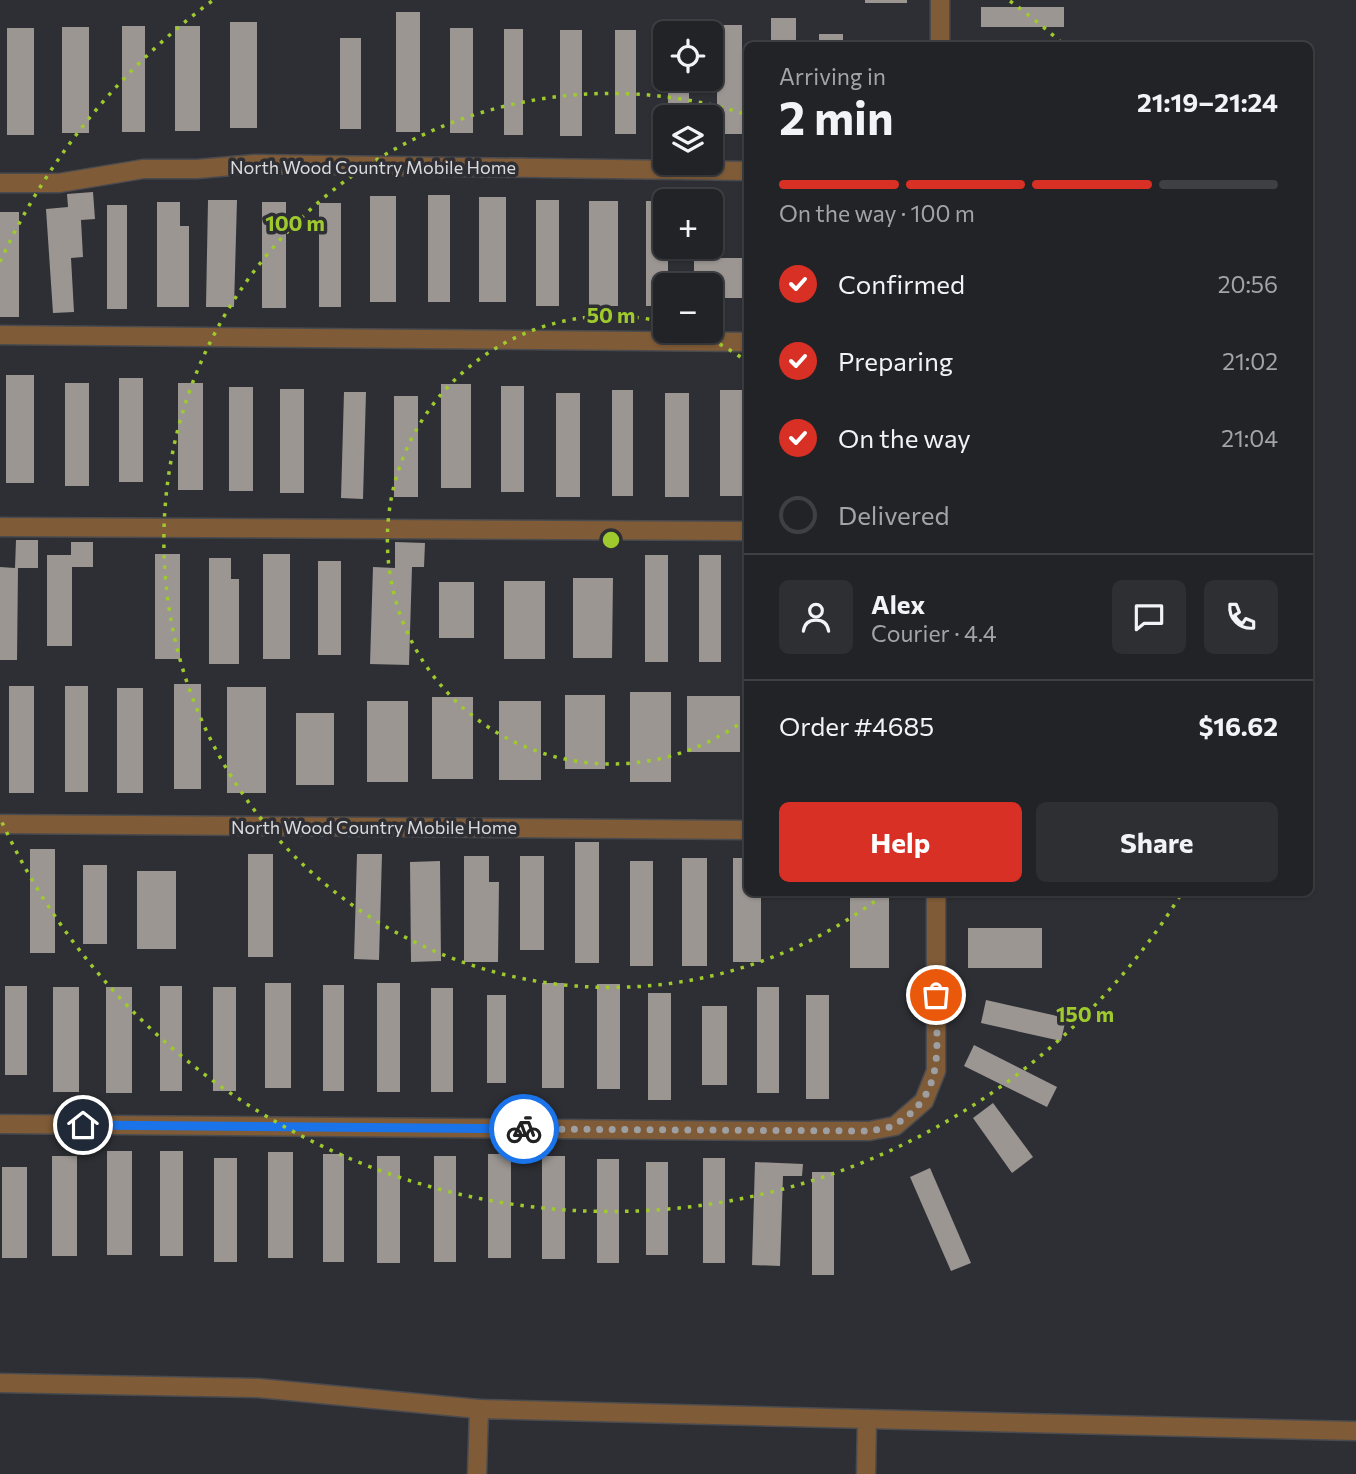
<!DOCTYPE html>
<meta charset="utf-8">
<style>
body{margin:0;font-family:Commissioner,sans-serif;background:#2e2f33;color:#f1f3f6;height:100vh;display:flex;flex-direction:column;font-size:26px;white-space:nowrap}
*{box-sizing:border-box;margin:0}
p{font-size:23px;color:#a2a4a7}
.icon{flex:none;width:38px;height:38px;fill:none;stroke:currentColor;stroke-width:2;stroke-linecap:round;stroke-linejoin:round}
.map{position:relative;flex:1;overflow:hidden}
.details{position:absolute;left:744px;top:42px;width:569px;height:854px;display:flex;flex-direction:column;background:#222327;border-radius:10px;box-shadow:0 2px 5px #0004,0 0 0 2px #3f4044}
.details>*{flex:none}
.controls{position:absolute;left:653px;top:21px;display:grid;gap:14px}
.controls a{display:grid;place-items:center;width:70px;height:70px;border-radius:10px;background:#222327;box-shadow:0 2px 5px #0004,0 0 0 2px #3f4044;font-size:35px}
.pin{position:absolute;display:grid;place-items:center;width:60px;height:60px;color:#fff;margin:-30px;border:4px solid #fff;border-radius:50%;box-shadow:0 2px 7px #0007}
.courier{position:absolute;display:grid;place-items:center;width:70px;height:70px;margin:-35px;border:5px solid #1a73e8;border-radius:50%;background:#fff;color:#222;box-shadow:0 2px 9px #0007}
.overview em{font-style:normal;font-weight:700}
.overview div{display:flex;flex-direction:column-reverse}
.overview{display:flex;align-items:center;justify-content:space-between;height:119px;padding:0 35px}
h1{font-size:46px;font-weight:700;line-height:52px}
.bar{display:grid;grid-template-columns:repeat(4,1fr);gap:10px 7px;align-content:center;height:84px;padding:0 35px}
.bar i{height:9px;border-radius:5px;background:#3f4044}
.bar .on{background:#d93025}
.bar p{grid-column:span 4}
.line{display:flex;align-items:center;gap:18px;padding:0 35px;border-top:2px solid #3f4044}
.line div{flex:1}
.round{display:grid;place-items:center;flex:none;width:74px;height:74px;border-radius:10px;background:#2e2f33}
ol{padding:0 35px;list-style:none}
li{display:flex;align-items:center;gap:21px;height:77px}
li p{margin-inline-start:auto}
li .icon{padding:7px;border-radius:50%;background:#d93025;color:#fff;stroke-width:4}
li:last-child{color:#a2a4a7}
li i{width:38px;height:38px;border:4px solid #3f4044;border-radius:50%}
.action{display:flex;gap:14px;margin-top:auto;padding:14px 35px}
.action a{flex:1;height:80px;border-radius:10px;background:#d93025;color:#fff;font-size:28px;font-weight:700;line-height:80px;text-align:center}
.action a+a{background:#2e2f33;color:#f1f3f6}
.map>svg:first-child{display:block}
.building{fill:#9b9692}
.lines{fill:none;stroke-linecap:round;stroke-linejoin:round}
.lane-casing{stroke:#4a4b4f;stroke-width:21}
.street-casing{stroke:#4a4b4f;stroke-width:21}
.lane{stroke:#7f5b37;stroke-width:18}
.street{stroke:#7f5b37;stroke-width:18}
.done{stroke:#9e9fa2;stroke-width:7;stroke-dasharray:0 12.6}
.route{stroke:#1a73e8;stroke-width:9}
.ring{fill:none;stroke:#9fca2e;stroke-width:3.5;stroke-dasharray:3.5 7}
.labels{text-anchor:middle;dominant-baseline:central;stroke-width:7;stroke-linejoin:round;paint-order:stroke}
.street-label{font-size:18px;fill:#dbdbde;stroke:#2e2f34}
.centre{fill:#9fca2e;stroke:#2e2f34;stroke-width:3.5}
.ring-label{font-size:21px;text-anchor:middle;font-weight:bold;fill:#9fca2e;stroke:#2e2f34;stroke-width:7;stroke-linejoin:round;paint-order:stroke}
</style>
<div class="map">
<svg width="1356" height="1474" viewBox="0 0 1356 1474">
<rect width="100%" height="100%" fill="#2e2f34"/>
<!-- building -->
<g class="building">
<rect x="865" y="0" width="42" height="3"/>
<rect x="981" y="7" width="83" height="20"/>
<rect x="396" y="12" width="24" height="120"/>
<rect x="771" y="18" width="25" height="28"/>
<rect x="230" y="22" width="27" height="106"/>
<rect x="717" y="25" width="25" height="109"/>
<rect x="122" y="26" width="23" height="106"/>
<rect x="175" y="26" width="25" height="105"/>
<rect x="62" y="27" width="27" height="106"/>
<rect x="7" y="28" width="27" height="107"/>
<rect x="450" y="28" width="23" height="105"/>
<rect x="504" y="29" width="19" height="106"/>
<rect x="560" y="30" width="22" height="106"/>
<rect x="615" y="30" width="21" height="104"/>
<rect x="819" y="34" width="24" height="12"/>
<rect x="340" y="38" width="21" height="91"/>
<rect x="668" y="79" width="21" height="38"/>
<polygon points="93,192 95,219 81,220 83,257 71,258 74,312 53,313 46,209 68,207 67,194"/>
<rect x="428" y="195" width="22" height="107"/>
<rect x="370" y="196" width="26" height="106"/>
<rect x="479" y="197" width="27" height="105"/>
<polygon points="208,200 237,200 234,307 206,307"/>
<rect x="536" y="200" width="23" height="106"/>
<rect x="589" y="201" width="29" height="105"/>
<polygon points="646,201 665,201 665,247 668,247 668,285 665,285 665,306 646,306"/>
<polygon points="157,202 180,202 180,226 189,226 189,307 157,307"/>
<rect x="262" y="202" width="24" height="106"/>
<rect x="319" y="203" width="22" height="104"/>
<rect x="107" y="205" width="20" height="104"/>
<rect x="0" y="212" width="19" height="105"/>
<polygon points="694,258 747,258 747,298 710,298 710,285 694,285"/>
<rect x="6" y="375" width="28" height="108"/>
<rect x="119" y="378" width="24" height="104"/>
<rect x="65" y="383" width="24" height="103"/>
<rect x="178" y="383" width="25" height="107"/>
<rect x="441" y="384" width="30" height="104"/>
<rect x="501" y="386" width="23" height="106"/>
<rect x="229" y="387" width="24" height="104"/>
<rect x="280" y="389" width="24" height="104"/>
<rect x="612" y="390" width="21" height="106"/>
<rect x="720" y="390" width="25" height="106"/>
<polygon points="344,392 366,392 363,499 341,498"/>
<rect x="556" y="393" width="24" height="104"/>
<rect x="665" y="393" width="24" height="104"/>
<rect x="394" y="396" width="24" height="101"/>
<polygon points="16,540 38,540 38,568 18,568 17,660 0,660 0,567 15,568"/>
<polygon points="71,542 93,542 93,567 72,567 72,646 47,646 47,555 71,555"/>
<polygon points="395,542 425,543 424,567 412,567 409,665 370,664 373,567 395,568"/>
<rect x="155" y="554" width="25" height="105"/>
<rect x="263" y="554" width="27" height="105"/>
<rect x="645" y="555" width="23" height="107"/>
<rect x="699" y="555" width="22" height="107"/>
<polygon points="209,558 231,558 231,579 239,579 239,664 209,664"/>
<rect x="318" y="561" width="23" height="94"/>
<polygon points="573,578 613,578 612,658 573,658"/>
<rect x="504" y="581" width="41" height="78"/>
<rect x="439" y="582" width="35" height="56"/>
<rect x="174" y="684" width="27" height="105"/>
<rect x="9" y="686" width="25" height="107"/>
<rect x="65" y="686" width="23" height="106"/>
<rect x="227" y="687" width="39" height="106"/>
<rect x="117" y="688" width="26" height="105"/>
<rect x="630" y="692" width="41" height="90"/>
<rect x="565" y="695" width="40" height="74"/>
<rect x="687" y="696" width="53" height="56"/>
<rect x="432" y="697" width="41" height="82"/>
<rect x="367" y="701" width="41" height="81"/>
<rect x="499" y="701" width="42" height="79"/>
<rect x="296" y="713" width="38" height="72"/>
<rect x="575" y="842" width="24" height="121"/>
<rect x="30" y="849" width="25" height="104"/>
<rect x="248" y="854" width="25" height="103"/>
<polygon points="357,854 382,854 379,960 354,959"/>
<polygon points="464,856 489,856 489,882 499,882 498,962 464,962"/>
<rect x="520" y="856" width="24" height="94"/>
<rect x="682" y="858" width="25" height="108"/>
<polygon points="733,858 747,858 747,892 761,892 761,962 733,962"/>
<polygon points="440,861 441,961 411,962 410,862"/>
<rect x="630" y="861" width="23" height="105"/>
<rect x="83" y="865" width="24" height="79"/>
<rect x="137" y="871" width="39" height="78"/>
<rect x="850" y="892" width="39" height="76"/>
<rect x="968" y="928" width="74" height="40"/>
<rect x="265" y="983" width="26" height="105"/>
<rect x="377" y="983" width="23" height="109"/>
<rect x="542" y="983" width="22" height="105"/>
<rect x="597" y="984" width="23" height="105"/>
<rect x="323" y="985" width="21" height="106"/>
<rect x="5" y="986" width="22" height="89"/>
<rect x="160" y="986" width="22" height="105"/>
<rect x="53" y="987" width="26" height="105"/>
<rect x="106" y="987" width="26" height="106"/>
<rect x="213" y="987" width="23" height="104"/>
<rect x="757" y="987" width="22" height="106"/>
<rect x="431" y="988" width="22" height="104"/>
<rect x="648" y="993" width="23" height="107"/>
<rect x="487" y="995" width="19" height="88"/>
<rect x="806" y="995" width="23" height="104"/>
<polygon points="986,1000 1066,1018 1061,1041 981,1023"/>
<rect x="702" y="1006" width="25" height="79"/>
<polygon points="974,1045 1057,1087 1047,1107 964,1066"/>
<polygon points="993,1103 1033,1157 1012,1173 973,1118"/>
<rect x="107" y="1151" width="25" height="104"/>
<rect x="160" y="1151" width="23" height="105"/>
<rect x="268" y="1152" width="25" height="106"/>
<rect x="323" y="1154" width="21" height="108"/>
<rect x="488" y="1154" width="23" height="104"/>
<rect x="52" y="1156" width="25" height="100"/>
<rect x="377" y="1156" width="23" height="107"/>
<rect x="434" y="1156" width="22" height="106"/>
<rect x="542" y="1156" width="23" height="103"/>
<rect x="214" y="1158" width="23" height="104"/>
<rect x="703" y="1158" width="22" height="105"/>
<rect x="597" y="1159" width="22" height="104"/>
<rect x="646" y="1162" width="22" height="93"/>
<polygon points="755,1162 803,1164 802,1176 783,1176 780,1266 752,1265"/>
<rect x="2" y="1167" width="25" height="91"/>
<polygon points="930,1168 971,1263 951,1271 910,1177"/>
<rect x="812" y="1172" width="22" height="103"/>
</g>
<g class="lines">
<!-- lane casing -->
<g class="lane-casing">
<g id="lane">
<polyline points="0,335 747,342"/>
<polyline points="0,1383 258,1388 479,1409"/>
<polyline points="867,1419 1356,1431"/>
<polyline points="477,1474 479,1409 867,1419 866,1474"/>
</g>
</g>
<!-- street casing -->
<g class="street-casing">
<g id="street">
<polyline points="940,0 940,46"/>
<polyline points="0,183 59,183 143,169 197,169 255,164 747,171"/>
<polyline points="0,527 747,531"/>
<polyline points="0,824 747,830"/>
<polyline points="0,1124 774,1131 869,1131 895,1126 924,1101 936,1071 936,892"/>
</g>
</g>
<!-- lane -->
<use href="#lane" class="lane"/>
<!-- street -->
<use href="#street" class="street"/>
</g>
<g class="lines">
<!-- done -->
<path class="done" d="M524 1129 869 1131C878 1129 889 1129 896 1124 947 1093 936 1046 936 995"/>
<!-- route -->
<polyline class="route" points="83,1125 524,1129"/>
</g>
<!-- distance rings -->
<g class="ring">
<path d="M746 719A224 224 0 1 1 663 322M691 331A224 224 0 0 1 746 361"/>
<path d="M883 895A447 447 0 1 1 745 114"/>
<path d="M1180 896A671 671 0 0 1 0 818M0 262A671 671 0 0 1 212 1M1010 1A671 671 0 0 1 1064 45"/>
</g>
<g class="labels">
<!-- street labels -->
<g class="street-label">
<text x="373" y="167">North Wood Country Mobile Home</text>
<text x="374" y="827">North Wood Country Mobile Home</text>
</g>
</g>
<circle cx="611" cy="540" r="10" class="centre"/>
<g class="ring-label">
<text x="295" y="231">100 m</text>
<text x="611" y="323">50 m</text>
<text x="1085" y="1022">150 m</text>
</g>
</svg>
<div class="controls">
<a><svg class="icon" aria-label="locate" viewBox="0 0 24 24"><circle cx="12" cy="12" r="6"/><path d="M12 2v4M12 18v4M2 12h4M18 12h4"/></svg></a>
<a><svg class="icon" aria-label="layers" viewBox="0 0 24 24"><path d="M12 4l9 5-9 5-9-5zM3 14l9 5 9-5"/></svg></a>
<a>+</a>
<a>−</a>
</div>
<div class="pin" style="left:936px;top:995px;background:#ea580c"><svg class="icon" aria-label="bag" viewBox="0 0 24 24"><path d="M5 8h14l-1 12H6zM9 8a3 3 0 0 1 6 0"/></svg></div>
<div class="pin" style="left:83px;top:1125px;background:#1f2937"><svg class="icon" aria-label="home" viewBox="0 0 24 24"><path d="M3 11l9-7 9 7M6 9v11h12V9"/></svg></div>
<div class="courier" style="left:524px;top:1129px"><svg class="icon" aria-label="bike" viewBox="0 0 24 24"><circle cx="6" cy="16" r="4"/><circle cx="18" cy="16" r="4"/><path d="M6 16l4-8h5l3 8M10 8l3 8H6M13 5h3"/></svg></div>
<section class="details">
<div class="overview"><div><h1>2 min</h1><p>Arriving in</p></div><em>21:19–21:24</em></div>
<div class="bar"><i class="on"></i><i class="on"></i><i class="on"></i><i></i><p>On the way · 100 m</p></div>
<ol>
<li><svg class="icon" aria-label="check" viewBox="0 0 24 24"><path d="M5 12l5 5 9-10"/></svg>Confirmed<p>20:56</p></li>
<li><svg class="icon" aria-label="check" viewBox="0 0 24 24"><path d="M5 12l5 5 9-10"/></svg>Preparing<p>21:02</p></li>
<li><svg class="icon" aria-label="check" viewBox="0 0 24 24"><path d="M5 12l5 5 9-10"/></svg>On the way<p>21:04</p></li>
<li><i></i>Delivered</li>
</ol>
<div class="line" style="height:126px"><a class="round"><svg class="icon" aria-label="person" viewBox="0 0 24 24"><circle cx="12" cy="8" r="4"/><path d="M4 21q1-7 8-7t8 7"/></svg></a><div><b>Alex</b><p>Courier · 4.4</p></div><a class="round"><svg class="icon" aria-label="chat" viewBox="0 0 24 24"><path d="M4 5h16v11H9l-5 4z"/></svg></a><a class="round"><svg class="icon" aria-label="phone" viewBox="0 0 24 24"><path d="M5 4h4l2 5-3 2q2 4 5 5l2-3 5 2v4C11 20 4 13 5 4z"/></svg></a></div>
<div class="line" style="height:91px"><div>Order #4685</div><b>$16.62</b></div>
<div class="action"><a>Help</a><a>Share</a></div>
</section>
</div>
